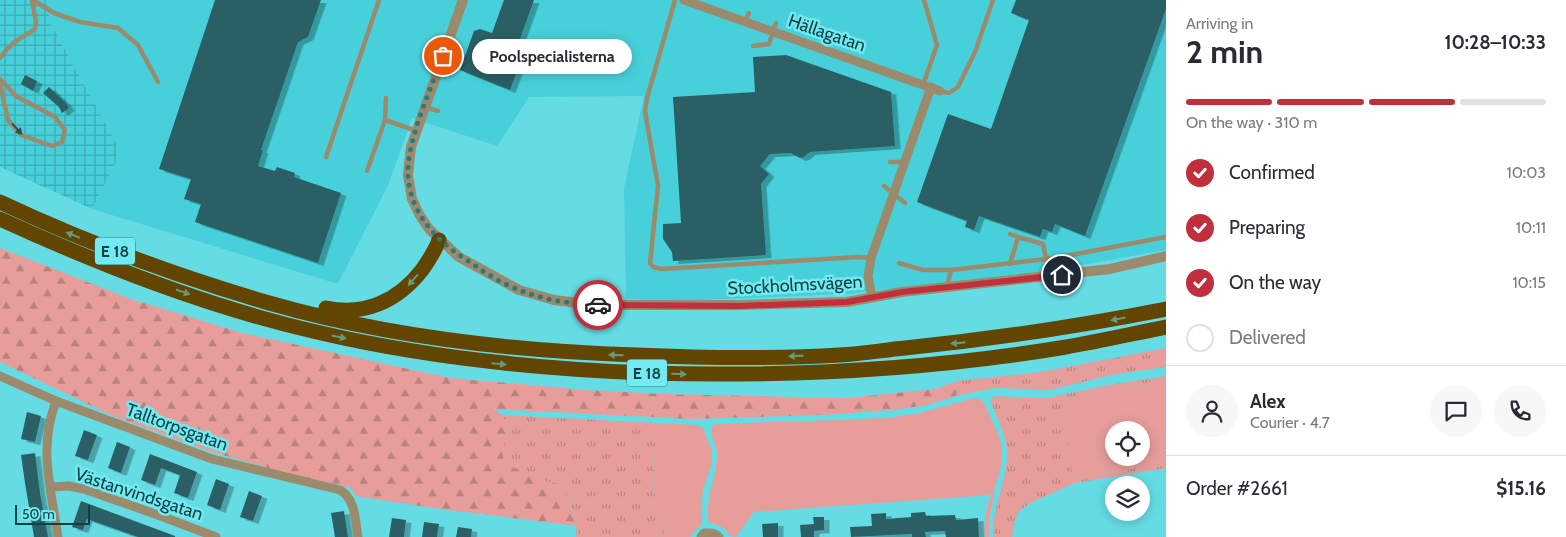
<!DOCTYPE html>
<meta charset="utf-8">
<style>
body{margin:0;font-family:Cabin,sans-serif;background:#f7f7f7;color:#2b2b33;height:100vh;display:flex;flex-direction:column;font-size:19px;white-space:nowrap}
*{box-sizing:border-box;margin:0}
p{font-size:16px;color:#7c7c81}
.icon{flex:none;width:28px;height:28px;fill:none;stroke:currentColor;stroke-width:2;stroke-linecap:round;stroke-linejoin:round}
.map{position:relative;flex:1;overflow:hidden}
.panel{display:flex;flex-direction:column;background:#fff;width:400px}
.panel>*{flex:none}
.buttons{position:absolute;left:1105px;top:421px;display:grid;gap:10px}
.buttons a{display:grid;place-items:center;width:45px;height:45px;border-radius:50%;background:#fff;box-shadow:0 2px 12px #0003;font-size:25px}
.scale{position:absolute;left:15px;bottom:12px;width:75px;box-sizing:border-box;padding-left:5px;border:2px solid #0d4346;border-top:0;font-size:14px;line-height:18px;white-space:nowrap;color:#0d4346;-webkit-text-stroke:4px #73e9f1;paint-order:stroke}
.pin{position:absolute;display:grid;place-items:center;width:42px;height:42px;color:#fff;margin:-21px;border:2px solid #fff;border-radius:50%;box-shadow:0 1px 5px #0007}
.courier{position:absolute;display:grid;place-items:center;width:50px;height:50px;margin:-25px;border:4px solid #c02f3b;border-radius:50%;background:#fff;color:#222;box-shadow:0 1px 6px #0007}
.bubble{position:absolute;height:35px;border-radius:18px;background:#fff;box-shadow:0 2px 12px #0003;font-size:16px;font-weight:700;line-height:35px;text-align:center}
.overview em{font-style:normal;font-weight:700}
.overview div{display:flex;flex-direction:column-reverse}
.overview{display:flex;align-items:center;justify-content:space-between;height:85px;padding:0 20px}
h1{font-size:32px;font-weight:700;line-height:38px}
.bar{display:grid;grid-template-columns:repeat(4,1fr);gap:8px 5px;align-content:center;height:60px;padding:0 20px}
.bar i{height:6px;border-radius:4px;background:#e1e1e2}
.bar .selected{background:#c02f3b}
.bar p{grid-column:span 4}
.line{display:flex;align-items:center;gap:12px;padding:0 20px;border-top:1px solid #e1e1e2}
.line div{flex:1}
.round{display:grid;place-items:center;flex:none;width:52px;height:52px;border-radius:26px;background:#f7f7f7}
ol{padding:0 20px;list-style:none}
li{display:flex;align-items:center;gap:15px;height:55px}
li p{margin-inline-start:auto}
li .icon{padding:5px;border-radius:50%;background:#c02f3b;color:#fff;stroke-width:4}
li:last-child{color:#7c7c81}
li i{width:28px;height:28px;border:2px solid #e1e1e2;border-radius:50%}
main{display:flex;flex:1;min-height:0}
.map>svg:first-child{display:block}
.built{fill:#47d0d9}
.industrial{fill:url(#industrial-grid)}
.grass{fill:url(#grass-tufts)}
.forest{fill:url(#forest-firs)}
.park{fill:#e79d9a;fill-rule:evenodd}
.building{fill:#2a6165;filter:url(#shadow)}
.lines{fill:none;stroke-linecap:round;stroke-linejoin:round}
.service{stroke:#9b8a6b;stroke-width:4.5}
.minor{stroke:#9b8a6b;stroke-width:9}
.tertiary{stroke:#9b8a6b;stroke-width:10}
.motorway{stroke:#614500;stroke-width:15}
.oneway{fill:#29514d}
.oneway2{fill:#6a9778}
.done{stroke:#2c797d;stroke-width:5;stroke-dasharray:0 9}
.route{stroke:#c02f3b;stroke-width:6}
.labels{text-anchor:middle;dominant-baseline:central;stroke-width:5;stroke-linejoin:round;paint-order:stroke}
.shield{fill:#73e9f1;stroke:#2c7579;stroke-width:1}
.shield-label{font-size:16px;font-weight:bold;fill:#0d4346}
.street-label{font-size:18px;fill:#0d4346;stroke:#73e9f1}
</style>
<main>
<div class="map">
<svg width="1166" height="537" viewBox="0 0 1166 537">
<defs>
<pattern id="industrial-grid" width="8" height="8" patternUnits="userSpaceOnUse" patternTransform="scale(1.25)"><rect width="8" height="8" fill="#47d0d9"/><path d="M0 4h8M4 0v8" fill="none" stroke="#3aaab2"/></pattern>
<pattern id="grass-tufts" width="24" height="20" patternUnits="userSpaceOnUse" patternTransform="scale(1.25)"><rect width="24" height="20" fill="#e79d9a"/><path d="M3 7l-1-3M5 7V3M7 7l1-3M15 17l-1-3M17 17v-4M19 17l1-3" fill="none" stroke="#ba827f"/></pattern>
<pattern id="forest-firs" width="22" height="20" patternUnits="userSpaceOnUse" patternTransform="scale(1.25)"><rect width="22" height="20" fill="#e79d9a"/><path d="M5 1l3.5 6h-7zM16 11l3.5 6h-7z" fill="#ba827f"/></pattern>
<filter id="shadow"><feDropShadow dx="5.5" dy="3" stdDeviation="0" flood-color="#0004"/></filter>
</defs>
<rect width="100%" height="100%" fill="#65dce4"/>
<!-- built -->
<polygon class="built" points="47,0 1166,0 1166,250 1054,270 848,294 678,301 626,299 624,188 644,96 529,97 497,146 412,118 389,183 338,284 92,209 117,160 116,143 50,22"/>
<!-- industrial -->
<polygon class="industrial" points="0,0 47,0 50,22 116,143 117,160 92,209 0,167"/>
<!-- grass -->
<g class="grass">
<polygon points="1166,348 1166,367 1116,374 1049,390 994,388 956,396 958,381 1041,372"/>
<path d="M1166 376V379L1061 399 1073 478 1166 463V468L1075 483 1030 503 1019 511 1015 519 1012 537H994C990 509 1008 482 1007 453 1007 436 998 420 992 405L991 401 994 396 1047 398 1109 385Z"/>
<path d="M502 415 656 423C656 456 648 505 665 534L656 537H576C579 518 569 500 560 484L544 481 529 472 510 467 503 460V448L509 428Z"/>
<path d="M996 486 989 519V537H985C983 521 987 500 996 486Z"/>
</g>
<!-- forest -->
<polygon class="forest" points="0,248 131,299 242,333 450,378 586,390 663,394 847,398 935,389 958,381 956,396 927,405 893,410 821,415 691,419 494,409 502,415 509,428 503,448 503,460 510,467 529,472 544,481 560,484 568,498 578,526 440,509 355,496 354,492 349,487 293,475 209,451 115,417 0,362"/>
<!-- park -->
<g class="park">
<path d="M1166 379V463L1073 478 1061 399ZM1114 430H1141V458H1114Z"/>
<path d="M975 398C984 399 986 407 989 414 993 422 997 431 1000 439 1005 457 1000 480 990 495L754 512 736 537 730 536C725 527 718 524 709 523 704 497 716 481 717 457 718 446 709 436 712 426L717 424 888 418 920 413Z"/>
<path d="M656 423 697 425 703 428 712 451V463L703 490 701 507 702 524 692 533 691 537H656L665 534C648 505 656 457 656 423Z"/>
</g>
<!-- building -->
<g class="building">
<polygon points="215,0 321,0 308,37 298,42 261,150 263,150 258,166 275,171 277,167 295,173 294,177 341,193 318,263 195,222 201,204 184,199 191,179 159,169"/>
<polygon points="504,0 534,0 511,64 519,66 510,90 460,70 474,31 480,29 492,33"/>
<polygon points="1016,0 1166,0 1166,9 1085,236 1055,224 1052,232 1043,229 1040,237 979,216 974,230 965,227 967,221 917,202 948,114 991,129 1029,20 1011,13"/>
<polygon points="786,55 891,92 895,146 810,152 804,157 800,158 791,153 770,154 760,166 769,174 761,184 766,255 673,261 672,252 663,239 663,224 681,223 673,97 755,92 753,57"/>
<polygon points="25,75 37,81 33,91 21,84"/>
<polygon points="49,87 66,103 69,108 62,113 59,107 43,93"/>
<polygon points="27,412 41,416 35,442 21,439"/>
<polygon points="84,430 97,435 88,460 75,456"/>
<polygon points="117,442 130,447 121,473 108,468"/>
<polygon points="35,453 40,493 48,537 34,537 25,483 21,455"/>
<polygon points="150,454 197,472 188,498 174,493 180,475 161,468 155,485 141,480"/>
<polygon points="216,479 229,484 220,510 207,505"/>
<polygon points="249,491 262,496 253,521 240,517"/>
<polygon points="81,501 175,536 175,537 138,537 87,519 83,530 72,527"/>
<polygon points="344,511 348,537 335,537 331,513"/>
<polygon points="925,512 926,516 955,515 956,520 978,518 979,537 946,537 945,531 925,532 926,537 912,537 912,534 851,537 850,527 872,526 871,514 886,513 886,519 911,517 911,513"/>
<polygon points="813,517 824,517 824,530 814,531 814,537 801,537 800,525 814,524"/>
<polygon points="392,518 406,520 404,537 389,537"/>
<polygon points="424,522 439,524 437,537 422,537"/>
<polygon points="778,523 778,537 763,537 762,524"/>
<polygon points="458,527 472,529 471,537 456,537"/>
</g>
<g class="lines">
<!-- service -->
<g class="service">
<polyline points="33,0 54,13 80,22 118,28 138,45 158,82"/>
<polyline points="675,0 647,98 645,111 658,186 650,263 653,267 662,269 858,257 871,258"/>
<polyline points="745,22 749,13"/>
<polyline points="753,46 769,44 776,23"/>
<path d="M0 58C12 41 19 40 35 29L36 22 32 0"/>
<polyline points="0,79 16,96 55,117 65,130 62,142 52,146 21,135 8,120 0,84"/>
<polyline points="923,85 937,45 924,0"/>
<polyline points="940,91 949,93 958,87 975,52 993,0"/>
<polyline points="425,107 438,111"/>
<polyline points="385,120 417,131"/>
<polyline points="326,157 379,0"/>
<polyline points="890,162 904,162"/>
<polyline points="367,171 385,120 386,98"/>
<polyline points="884,186 905,203"/>
<polyline points="1010,234 1018,237"/>
<polyline points="899,263 923,270 951,270 1055,258 1166,237"/>
<polyline points="1010,264 1018,237 1043,244 1046,259"/>
<polyline points="947,286 951,270"/>
</g>
<!-- minor -->
<g class="minor">
<polyline points="684,0 940,91"/>
<polyline points="872,297 868,276 871,258 931,87"/>
<path d="M0 376 56 401 212 459 340 490C356 499 355 521 358 537"/>
<path d="M56 401C38 449 51 488 58 537"/>
<polyline points="51,487 69,486 84,489 158,515 216,537"/>
<path d="M701 537 704 533C710 533 715 532 719 537"/>
</g>
<!-- tertiary -->
<polyline class="tertiary" points="463,0 411,147 408,175 412,199 419,214 429,229 459,257 519,290 554,300 595,305 739,305 847,302 902,292 1110,269 1166,256"/>
<!-- motorway -->
<g class="motorway">
<path d="M0 202C87 243 177 276 269 303 388 337 513 351 636 355 704 358 772 359 840 355 862 354 884 350 905 348 993 339 1080 326 1166 309"/>
<path d="M0 219C103 266 210 308 321 333 429 358 538 369 648 373 786 377 924 370 1060 348 1096 342 1131 334 1166 327"/>
<path d="M326 308C365 316 398 301 422 270 429 260 435 251 439 240"/>
</g>
</g>
<!-- one-way arrows -->
<defs><path id="oneway-solid" d="M-6-.8H1V-3.2L6.5 0L1 3.2V.8H-6Z" transform="scale(1.25)"/></defs>
<use class="oneway" href="#oneway-solid" transform="translate(17 129) rotate(48)"/>
<g class="oneway2">
<use href="#oneway-solid" transform="translate(73 235) rotate(-158)"/>
<use href="#oneway-solid" transform="translate(413 280) rotate(131)"/>
<use href="#oneway-solid" transform="translate(183 292) rotate(19)"/>
<use href="#oneway-solid" transform="translate(1118 319) rotate(169)"/>
<use href="#oneway-solid" transform="translate(339 337) rotate(11)"/>
<use href="#oneway-solid" transform="translate(958 343) rotate(174)"/>
<use href="#oneway-solid" transform="translate(616 355) rotate(-178)"/>
<use href="#oneway-solid" transform="translate(796 356) rotate(178)"/>
<use href="#oneway-solid" transform="translate(499 364) rotate(5)"/>
<use href="#oneway-solid" transform="translate(679 374) rotate(2)"/>
</g>
<g class="lines">
<!-- done -->
<path class="done" d="M443 56C431 88 406 143 408 176 411 217 440 244 473 264 487 274 503 284 519 290 544 300 571 304 598 305"/>
<!-- route -->
<polyline class="route" points="598,305 739,306 847,302 902,292 1062,275"/>
</g>
<g class="labels">
<!-- shield labels -->
<g class="shield">
<rect x="95" y="237.5" width="40" height="27" rx="4"/>
<rect x="627" y="359.5" width="40" height="27" rx="4"/>
</g>
<g class="shield-label">
<text x="115" y="251">E 18</text>
<text x="647" y="373">E 18</text>
</g>
<!-- street labels -->
<g class="street-label">
<text transform="translate(827 33) rotate(19)">Hällagatan</text>
<text transform="translate(795 285) rotate(-3)">Stockholmsvägen</text>
<text transform="translate(177 427) rotate(20)">Talltorpsgatan</text>
<text transform="translate(139 494) rotate(18)">Västanvindsgatan</text>
</g>
</g>
</svg>
<div class="buttons">
<a><svg class="icon" aria-label="locate" viewBox="0 0 24 24"><circle cx="12" cy="12" r="6"/><path d="M12 2v4M12 18v4M2 12h4M18 12h4"/></svg></a>
<a><svg class="icon" aria-label="layers" viewBox="0 0 24 24"><path d="M12 4l9 5-9 5-9-5zM3 14l9 5 9-5"/></svg></a>
</div>
<div class="scale">50 m</div>
<div class="pin" style="left:443px;top:56px;background:#ea580c"><svg class="icon" aria-label="bag" viewBox="0 0 24 24"><path d="M5 8h14l-1 12H6zM9 8a3 3 0 0 1 6 0"/></svg></div>
<div class="pin" style="left:1062px;top:275px;background:#1f2937"><svg class="icon" aria-label="home" viewBox="0 0 24 24"><path d="M3 11l9-7 9 7M6 9v11h12V9"/></svg></div>
<div class="courier" style="left:598px;top:305px"><svg class="icon" aria-label="car" viewBox="0 0 24 24"><path d="M5 17H2v-5l4-1 3-4h7l3 4 3 1v5h-3M9 17h6M6 11h13"/><circle cx="7" cy="17" r="2"/><circle cx="17" cy="17" r="2"/></svg></div>
<div class="bubble" style="left:472px;top:39px;width:160px">Poolspecialisterna</div>
</div>
<section class="panel">
<div class="overview"><div><h1>2 min</h1><p>Arriving in</p></div><em>10:28–10:33</em></div>
<div class="bar"><i class="selected"></i><i class="selected"></i><i class="selected"></i><i></i><p>On the way · 310 m</p></div>
<ol>
<li><svg class="icon" aria-label="check" viewBox="0 0 24 24"><path d="M5 12l5 5 9-10"/></svg>Confirmed<p>10:03</p></li>
<li><svg class="icon" aria-label="check" viewBox="0 0 24 24"><path d="M5 12l5 5 9-10"/></svg>Preparing<p>10:11</p></li>
<li><svg class="icon" aria-label="check" viewBox="0 0 24 24"><path d="M5 12l5 5 9-10"/></svg>On the way<p>10:15</p></li>
<li><i></i>Delivered</li>
</ol>
<div class="line" style="height:90px"><a class="round"><svg class="icon" aria-label="person" viewBox="0 0 24 24"><circle cx="12" cy="8" r="4"/><path d="M4 21q1-7 8-7t8 7"/></svg></a><div><b>Alex</b><p>Courier · 4.7</p></div><a class="round"><svg class="icon" aria-label="chat" viewBox="0 0 24 24"><path d="M4 5h16v11H9l-5 4z"/></svg></a><a class="round"><svg class="icon" aria-label="phone" viewBox="0 0 24 24"><path d="M5 4h4l2 5-3 2q2 4 5 5l2-3 5 2v4C11 20 4 13 5 4z"/></svg></a></div>
<div class="line" style="height:65px"><div>Order #2661</div><b>$15.16</b></div>
</section>
</main>
